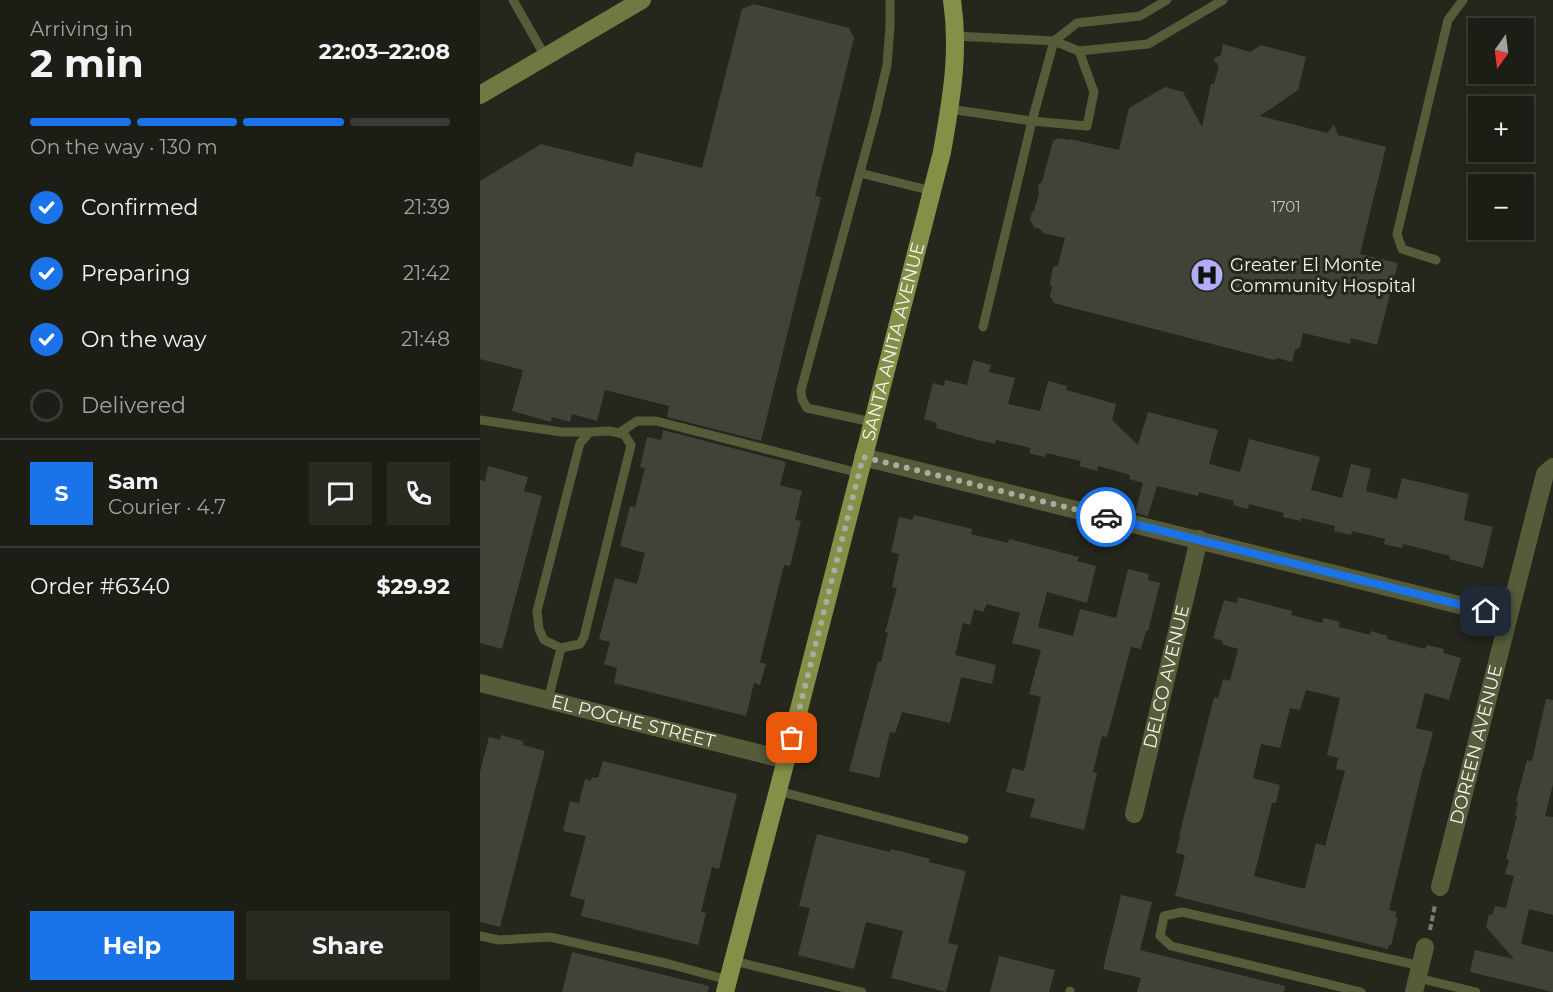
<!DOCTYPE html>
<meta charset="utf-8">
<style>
body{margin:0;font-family:Montserrat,sans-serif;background:#292a22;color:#f1f3f6;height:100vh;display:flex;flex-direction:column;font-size:22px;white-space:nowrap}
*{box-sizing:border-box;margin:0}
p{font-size:20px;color:#a0a2a0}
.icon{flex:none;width:33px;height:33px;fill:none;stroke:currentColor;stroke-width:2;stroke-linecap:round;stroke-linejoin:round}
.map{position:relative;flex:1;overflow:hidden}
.side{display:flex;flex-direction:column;background:#1c1d15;width:480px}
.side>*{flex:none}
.needle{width:39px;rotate:194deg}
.buttons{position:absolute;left:988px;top:18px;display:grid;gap:12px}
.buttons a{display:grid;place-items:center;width:66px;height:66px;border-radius:0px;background:#1c1d15;box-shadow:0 3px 15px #0003,0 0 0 2px #3a3b34;font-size:30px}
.pin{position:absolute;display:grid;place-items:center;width:51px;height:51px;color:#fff;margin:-26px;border-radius:12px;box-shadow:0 3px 9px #0006}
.courier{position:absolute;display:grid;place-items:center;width:60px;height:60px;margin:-30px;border:4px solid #1a73e8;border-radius:50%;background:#fff;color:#222;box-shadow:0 2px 8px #0007}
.head em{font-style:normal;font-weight:700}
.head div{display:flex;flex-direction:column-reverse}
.head{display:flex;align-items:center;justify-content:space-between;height:102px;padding:0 30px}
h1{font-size:39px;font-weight:700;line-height:45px}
.bar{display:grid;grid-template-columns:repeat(4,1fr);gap:9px 6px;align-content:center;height:72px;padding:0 30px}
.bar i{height:8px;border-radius:4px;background:#3a3b34}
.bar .selected{background:#1a73e8}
.bar p{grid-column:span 4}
.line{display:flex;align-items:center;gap:15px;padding:0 30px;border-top:2px solid #3a3b34}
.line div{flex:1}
.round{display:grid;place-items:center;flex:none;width:63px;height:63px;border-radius:0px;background:#292a22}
ol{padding:0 30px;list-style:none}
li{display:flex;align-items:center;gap:18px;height:66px}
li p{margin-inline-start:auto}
li .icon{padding:6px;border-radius:50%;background:#1a73e8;color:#fff;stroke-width:4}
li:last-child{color:#a0a2a0}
li i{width:33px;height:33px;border:3px solid #3a3b34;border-radius:50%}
.action{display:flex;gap:12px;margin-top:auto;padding:12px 30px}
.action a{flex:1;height:69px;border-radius:0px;background:#1a73e8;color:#fff;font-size:24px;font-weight:700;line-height:69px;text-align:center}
.action a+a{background:#292a22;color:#f1f3f6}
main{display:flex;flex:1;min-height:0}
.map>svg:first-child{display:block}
.building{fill:#414338;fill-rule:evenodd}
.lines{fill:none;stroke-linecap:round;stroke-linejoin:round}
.path{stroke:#7a7c72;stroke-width:4;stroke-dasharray:6 3;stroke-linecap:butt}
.lane{stroke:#565b3a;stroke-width:9}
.street{stroke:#565b3a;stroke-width:18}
.secondary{stroke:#717842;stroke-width:18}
.primary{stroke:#868f47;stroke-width:18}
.done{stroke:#aaaca3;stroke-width:6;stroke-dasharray:0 10.8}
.route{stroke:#1a73e8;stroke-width:8}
.labels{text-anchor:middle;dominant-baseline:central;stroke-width:6;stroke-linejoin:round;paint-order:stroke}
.number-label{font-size:15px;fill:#c6c7bf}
.poi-label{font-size:18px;fill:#f2f3ec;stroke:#25271c;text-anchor:start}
.street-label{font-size:18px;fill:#f2f3ec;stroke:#25271c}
</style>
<main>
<section class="side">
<div class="head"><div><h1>2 min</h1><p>Arriving in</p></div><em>22:03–22:08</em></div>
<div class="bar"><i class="selected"></i><i class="selected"></i><i class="selected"></i><i></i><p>On the way · 130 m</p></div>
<ol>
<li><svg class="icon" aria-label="check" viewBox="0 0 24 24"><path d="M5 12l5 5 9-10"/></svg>Confirmed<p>21:39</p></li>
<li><svg class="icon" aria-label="check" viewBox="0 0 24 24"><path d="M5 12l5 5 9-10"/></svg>Preparing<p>21:42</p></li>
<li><svg class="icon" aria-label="check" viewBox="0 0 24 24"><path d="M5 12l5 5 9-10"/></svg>On the way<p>21:48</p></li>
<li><i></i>Delivered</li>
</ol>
<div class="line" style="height:108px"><b class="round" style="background:#1a73e8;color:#fff">S</b><div><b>Sam</b><p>Courier · 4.7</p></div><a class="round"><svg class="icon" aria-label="chat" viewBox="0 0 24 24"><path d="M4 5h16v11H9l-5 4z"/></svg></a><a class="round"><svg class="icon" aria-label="phone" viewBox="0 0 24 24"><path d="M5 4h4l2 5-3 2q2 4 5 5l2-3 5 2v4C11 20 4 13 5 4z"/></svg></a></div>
<div class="line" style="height:78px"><div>Order #6340</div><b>$29.92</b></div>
<div class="action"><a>Help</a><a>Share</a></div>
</section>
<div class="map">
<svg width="1073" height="992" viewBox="0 0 1073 992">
<rect width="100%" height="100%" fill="#25271c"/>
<!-- building -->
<g class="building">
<polygon points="274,4 369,28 374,38 335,196 341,197 281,441 187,417 189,406 125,390 117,421 92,414 90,422 72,417 71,422 32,411 43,370 0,359 0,181 61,144 152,167 156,152 222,168 262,9"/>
<polygon points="743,44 770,52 781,45 826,57 818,90 780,116 847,133 854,125 858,135 906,147 880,254 918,263 897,345 871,338 870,344 823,333 820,347 815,350 812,362 797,358 794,360 574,303 570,296 572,287 570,284 573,267 578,265 585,238 563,233 560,229 554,227 550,220 552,212 554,211 559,193 558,190 559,184 562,182 573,141 578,138 589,140 590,139 639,150 649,108 685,87 703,92 722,127 731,84 734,84 739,66 733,59 741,55"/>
<polygon points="493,360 511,365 509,372 535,378 528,404 560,411 568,381 587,386 586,390 636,404 632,420 658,445 668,412 738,430 729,464 760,472 769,439 840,457 831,490 862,498 871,464 891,469 886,491 917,499 922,478 989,494 984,520 1013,527 1003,568 969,559 970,556 923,544 922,548 904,544 905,539 872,531 871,535 854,531 855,526 821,518 821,521 803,517 804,513 769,504 768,509 753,505 754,501 719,492 718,496 677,486 668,516 655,513 663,483 649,479 650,475 618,466 617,471 599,466 601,461 566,453 565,457 549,453 551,448 516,440 515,444 498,440 456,428 457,423 444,419 453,383 464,386 465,380 487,385"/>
<polygon points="183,430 306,462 300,485 322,491 315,520 321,521 310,566 304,565 280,662 286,664 280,685 274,683 266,716 134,683 137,668 124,664 130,642 119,639 135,578 157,584 165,553 140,546 150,506 155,507 165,468 160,467 167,437 181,440"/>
<polygon points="8,466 48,477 44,491 62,496 22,649 0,643 0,480 5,481"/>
<polygon points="434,515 492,529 491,534 528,543 529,539 599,557 597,561 616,566 607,603 567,592 558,627 593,636 600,609 636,618 648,569 669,574 668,580 680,583 668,631 666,631 661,649 651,647 627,737 622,736 613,772 617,773 604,830 550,817 555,799 526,792 532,768 544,771 561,697 549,694 561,650 532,643 540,613 507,604 503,612 494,609 490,625 483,623 475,655 516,665 512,684 481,677 470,723 422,712 415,733 410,732 399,778 369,771 398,662 401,662 408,633 405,632 417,588 412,587 419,554 411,552 419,517 432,520"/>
<path d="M758 597 812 611 811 615 842 623 844 618 860 622 859 627 890 635 891 631 908 636 907 639 945 649 947 645 964 649 963 653 981 658 969 700 945 693 936 728 953 732 944 767H943L909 910 917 912 915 917 918 918 911 945H909L908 949 695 896 705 855 696 853 700 837 699 836 734 697 738 698 743 679 750 681 758 649 742 644 743 641 733 638 744 600 757 603ZM826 690 860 698 847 755 858 758 856 769 865 771 845 846 836 843 825 889 774 876 792 803H796L800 785 773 778 781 744 800 748 810 708 820 710Z"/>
<polygon points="1066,699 1073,700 1073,784 1065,816 1073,817 1073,915 1049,909 1041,944 1073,952 1073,992 990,972 995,950 1034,959 1006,927 1009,914 1012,915 1015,906 1026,908 1034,876 1025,874 1029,860 1026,859 1037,816 1035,816 1038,802 1036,801 1047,760 1052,761"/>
<polygon points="21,735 43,741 43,745 65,751 20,927 0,922 0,772 9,737 20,740"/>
<polygon points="123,761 257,794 239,869 232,867 221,912 226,913 218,945 101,916 105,900 90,896 106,836 83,831 90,801 99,803 105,779 111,781 112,777 118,778"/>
<polygon points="337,834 410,852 411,849 450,859 449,862 486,871 468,943 478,945 466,992 411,978 423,931 386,922 374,969 318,955 330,908 319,906"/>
<polygon points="641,895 672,902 660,950 805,986 804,992 657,992 661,978 623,969"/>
<polygon points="92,952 229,986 228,992 82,992"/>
<polygon points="519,956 575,970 569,992 510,992"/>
</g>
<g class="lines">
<!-- path -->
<polyline class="path" points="950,930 955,905"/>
<!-- lane -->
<g class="lane">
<polyline points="33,0 65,56"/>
<polyline points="475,36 574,41 599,51 668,44 743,0"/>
<polyline points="469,109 552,121 607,126 614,92 599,51"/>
<polyline points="380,173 452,191"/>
<polyline points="956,260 922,249 917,234 968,20 983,0"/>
<polyline points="503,327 552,121 574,41 597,23 660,16 687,0"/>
<polyline points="0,420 82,432 110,432"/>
<polyline points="392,422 327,408 322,399 321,390 396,113 407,65 410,26 410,0"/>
<polygon points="129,431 144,434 151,445 104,637 100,644 81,648 64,640 59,629 57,611 100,443 110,432"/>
<polyline points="139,433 157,421 176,421 379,473"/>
<polyline points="68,700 81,648"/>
<polyline points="298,791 484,839"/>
<polyline points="0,936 19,940 70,937 189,964 248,980"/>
<polyline points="254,961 382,992"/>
<polyline points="938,978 996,992"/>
<polyline points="590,992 590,991"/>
<polyline points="881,992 691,946 680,936 684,916 702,912 941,966"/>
</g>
<!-- street -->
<g class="street">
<polyline points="383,457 1028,617"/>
<path id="s1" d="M0 683 306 760"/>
<path id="s2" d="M654 814 719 539"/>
<path id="s3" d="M960 887 1065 474 1073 467"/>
<polyline points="934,992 945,947"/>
</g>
<!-- secondary -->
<polyline class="secondary" points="0,95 162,0"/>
<!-- primary -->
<path class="primary" id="s4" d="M245 992 306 760 462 152C471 100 480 54 472 0"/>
</g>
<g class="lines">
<!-- done -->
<polyline class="done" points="312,738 383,457 626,517"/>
<!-- route -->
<polyline class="route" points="626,517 1006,611"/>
</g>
<!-- icons -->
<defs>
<g id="hospital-disc" transform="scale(1.725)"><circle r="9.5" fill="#b2adf9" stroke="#25271c"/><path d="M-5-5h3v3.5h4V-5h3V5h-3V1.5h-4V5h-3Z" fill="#111"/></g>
</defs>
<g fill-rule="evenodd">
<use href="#hospital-disc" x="727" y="275"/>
</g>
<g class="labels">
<!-- number labels -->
<g class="number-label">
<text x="806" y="206">1701</text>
</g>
<!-- poi labels -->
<g class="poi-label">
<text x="750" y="265">Greater El Monte<tspan x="750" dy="21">Community Hospital</tspan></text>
</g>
<!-- street labels -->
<g class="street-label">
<text stroke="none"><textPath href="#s4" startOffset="672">SANTA ANITA AVENUE</textPath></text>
<text stroke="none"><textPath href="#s2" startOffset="141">DELCO AVENUE</textPath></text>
<text stroke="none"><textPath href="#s1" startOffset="158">EL POCHE STREET</textPath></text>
<text stroke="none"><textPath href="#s3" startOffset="147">DOREEN AVENUE</textPath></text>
</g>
</g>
</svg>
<div class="buttons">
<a><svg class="needle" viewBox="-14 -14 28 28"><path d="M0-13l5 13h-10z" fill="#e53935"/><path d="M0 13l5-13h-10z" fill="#a0a2a0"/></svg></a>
<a>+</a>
<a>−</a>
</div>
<div class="pin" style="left:312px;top:738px;background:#ea580c"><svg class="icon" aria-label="bag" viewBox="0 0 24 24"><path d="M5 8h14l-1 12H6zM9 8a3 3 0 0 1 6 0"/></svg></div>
<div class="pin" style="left:1006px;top:611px;background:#1f2937"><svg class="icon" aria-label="home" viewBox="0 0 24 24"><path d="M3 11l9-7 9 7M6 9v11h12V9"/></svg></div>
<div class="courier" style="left:626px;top:517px"><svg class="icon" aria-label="car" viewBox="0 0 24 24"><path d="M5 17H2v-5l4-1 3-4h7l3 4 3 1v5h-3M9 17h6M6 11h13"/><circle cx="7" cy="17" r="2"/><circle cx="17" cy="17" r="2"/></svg></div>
</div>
</main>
